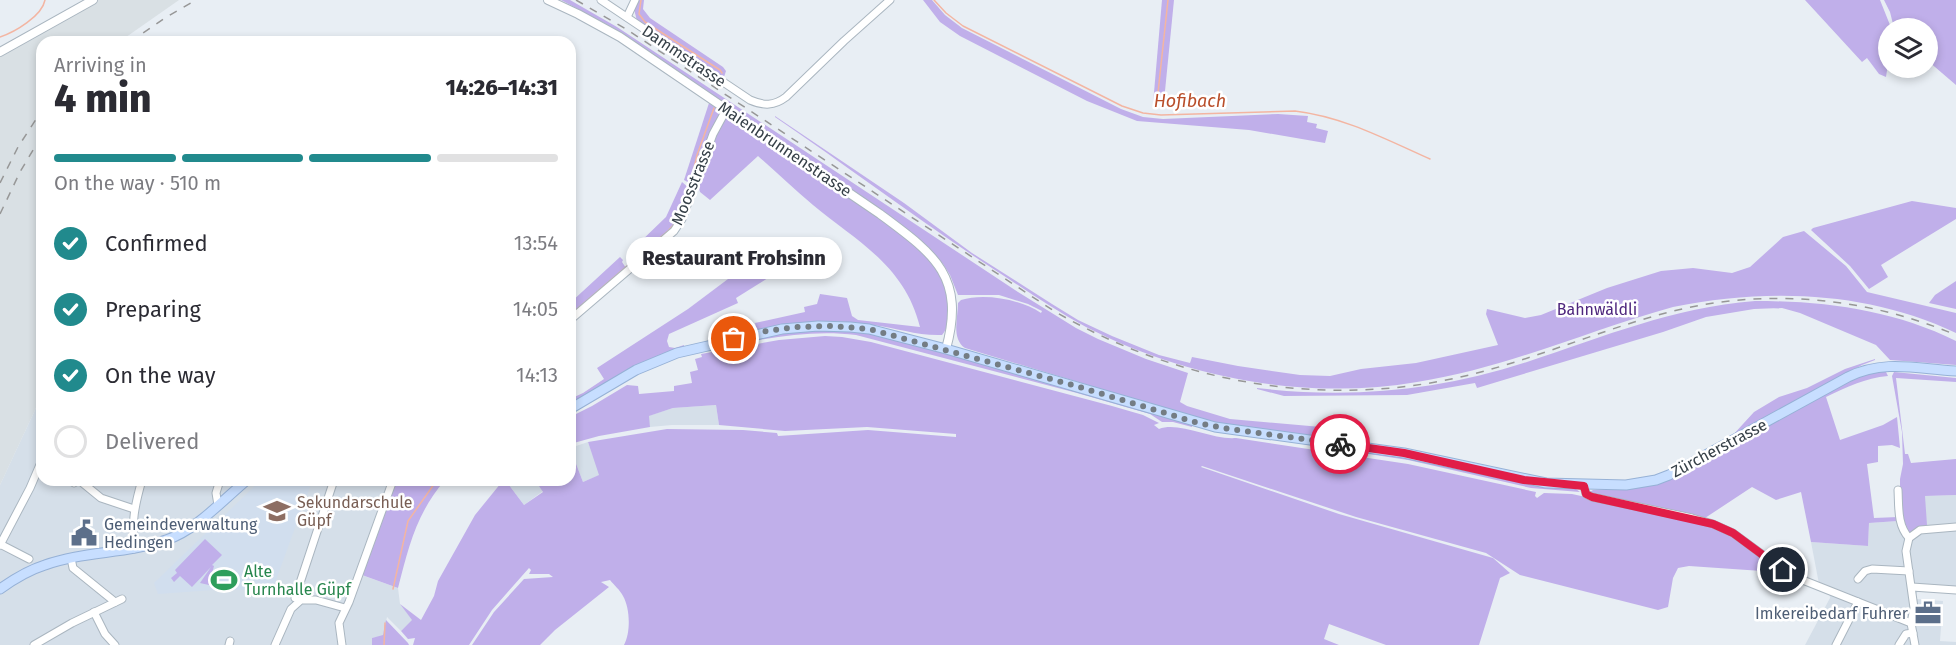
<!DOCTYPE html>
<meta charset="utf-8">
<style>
body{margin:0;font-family:"Fira Sans",sans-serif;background:#f7f7f7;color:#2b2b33;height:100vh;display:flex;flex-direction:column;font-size:22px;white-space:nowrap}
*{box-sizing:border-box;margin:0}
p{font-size:20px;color:#7c7c81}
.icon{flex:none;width:33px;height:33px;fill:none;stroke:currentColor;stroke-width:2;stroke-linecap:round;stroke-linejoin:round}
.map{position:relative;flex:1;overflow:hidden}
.panel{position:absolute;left:36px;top:36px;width:540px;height:450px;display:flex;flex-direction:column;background:#fff;border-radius:18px;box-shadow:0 3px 9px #0003}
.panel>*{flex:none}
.tools{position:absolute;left:1878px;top:18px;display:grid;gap:12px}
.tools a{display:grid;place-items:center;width:60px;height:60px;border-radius:50%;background:#fff;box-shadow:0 3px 9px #0003;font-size:30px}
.pin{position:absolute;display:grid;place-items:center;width:51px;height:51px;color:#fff;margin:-26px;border:3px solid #fff;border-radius:50%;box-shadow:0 2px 6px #0007}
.courier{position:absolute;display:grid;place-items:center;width:60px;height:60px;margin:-30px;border:4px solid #e11d48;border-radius:50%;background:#fff;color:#222;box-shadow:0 2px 8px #0007}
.bubble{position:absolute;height:42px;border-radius:21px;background:#fff;box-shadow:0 3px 9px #0003;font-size:20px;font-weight:800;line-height:42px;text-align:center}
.headline em{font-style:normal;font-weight:800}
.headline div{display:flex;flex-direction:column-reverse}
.headline{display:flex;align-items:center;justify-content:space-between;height:102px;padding:0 18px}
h1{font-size:39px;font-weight:800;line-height:45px}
.bar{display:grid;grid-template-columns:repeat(4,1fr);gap:9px 6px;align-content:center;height:72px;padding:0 18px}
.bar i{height:8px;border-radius:4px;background:#e1e1e2}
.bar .current{background:#218a8d}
.bar p{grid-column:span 4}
ol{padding:0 18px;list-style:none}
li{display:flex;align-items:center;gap:18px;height:66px}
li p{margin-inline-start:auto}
li .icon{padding:6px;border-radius:50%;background:#218a8d;color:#fff;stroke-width:4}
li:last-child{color:#7c7c81}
li i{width:33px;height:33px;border:3px solid #e1e1e2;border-radius:50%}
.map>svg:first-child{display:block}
.residential{fill:#d5dfe9}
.industrial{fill:#d9e0e4}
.education{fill:#d1deee}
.green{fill:#c0afea}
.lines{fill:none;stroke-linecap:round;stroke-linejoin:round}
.stream{stroke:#f3b5a2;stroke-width:1.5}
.minor-casing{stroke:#aab6c0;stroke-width:9}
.tertiary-casing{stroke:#aab6c0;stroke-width:10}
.secondary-casing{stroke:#96b1d6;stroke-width:11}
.minor{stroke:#fff;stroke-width:7}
.tertiary{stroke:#fff;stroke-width:8}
.secondary{stroke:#c7deff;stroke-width:9}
.rail{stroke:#979797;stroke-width:1.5;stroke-dasharray:8 8;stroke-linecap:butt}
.done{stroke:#747d84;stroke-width:6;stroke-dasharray:0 10.8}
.route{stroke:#e11d48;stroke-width:8}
.labels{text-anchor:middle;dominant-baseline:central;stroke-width:5;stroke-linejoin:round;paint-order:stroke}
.street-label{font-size:16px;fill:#364048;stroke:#fff}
.park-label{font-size:16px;fill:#4e267d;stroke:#fff}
.education-label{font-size:16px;fill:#785e54;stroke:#fff;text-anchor:start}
.service-label{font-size:16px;fill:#4e5e75;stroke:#fff;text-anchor:start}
.leisure-label{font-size:16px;fill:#27864d;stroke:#fff;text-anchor:start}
.water-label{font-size:18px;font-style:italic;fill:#b94e2a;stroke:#fff}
</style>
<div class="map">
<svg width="1956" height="645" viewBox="0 0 1956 645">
<rect width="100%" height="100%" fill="#e8eef4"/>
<!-- residential -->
<g class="residential">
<polygon points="42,395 42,480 390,480 356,573 398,588 400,604 413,620 401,631 387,617 383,636 372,638 372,645 0,645 0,485"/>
<polygon points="716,405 719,425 672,425 650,427 648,416 673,408"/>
<polygon points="588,442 600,475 583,482 570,448"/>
<polygon points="507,480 535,480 543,491 524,505 506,481"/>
<polygon points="1956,495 1956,592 1919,590 1916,594 1916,599 1943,601 1940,641 1956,642 1956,645 1805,645 1830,598 1829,590 1819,584 1811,542 1868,546 1869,523 1898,521 1910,533 1920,527 1925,496"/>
</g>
<!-- industrial -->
<polygon class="industrial" points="98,0 179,0 119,42 42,42 42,395 0,485 0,56"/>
<!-- education -->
<polygon class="education" points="261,480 299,480 311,484 272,591 227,589 158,594 154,583"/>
<!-- green -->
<g class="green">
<path d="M561 0H570L617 27 1018 292 1076 328 1098 339 1146 359 1188 373 1180 402 1187 406 1230 419 1344 429 1343 440 1211 422 965 348C951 338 958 318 958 303L961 300C984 293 1020 299 1041 313L1042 311 1028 304 999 295H958L950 275 943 264 899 223 615 29Z"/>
<polygon points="636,0 644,0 643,9 650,18 723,67 726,71 723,80 637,21 634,9"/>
<polygon points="923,0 932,0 945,15 962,28 1121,109 1143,117 1163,119 1278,114 1308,116 1307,122 1317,124 1316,128 1328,131 1325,143 1249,130 1137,121 1087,101 960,36 940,22"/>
<polygon points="1162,0 1174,0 1164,101 1161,105 1153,104"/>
<polygon points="1805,0 1880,0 1890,25 1888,28 1888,64 1886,77 1879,74 1867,58 1862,62"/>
<polygon points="1884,0 1956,0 1956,85 1928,61 1928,28 1894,28 1890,12"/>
<polygon points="709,103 720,111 720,116 694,182 691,184 684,180"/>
<path d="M775 116 904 203 972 253 1052 304 1078 320 1112 336 1159 355 1190 363 1192 357 1238 366 1300 375 1330 376 1361 369 1416 363 1498 345 1486 314 1487 309 1525 318 1541 315 1607 288 1661 271 1693 268 1732 273 1750 267 1783 237 1804 231 1846 266 1867 292 1956 313V333C1867 291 1768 288 1673 307 1587 331 1506 368 1417 382 1307 401 1185 378 1086 327 1056 311 1027 291 998 272 922 223 850 168 775 117Z"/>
<path d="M727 117H731C768 142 804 167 841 192 875 215 912 237 937 270 949 286 955 319 942 335 918 336 897 328 873 325 835 318 795 322 757 330L755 323 805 312 804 307 817 304 820 294 847 298 852 316 858 320 920 327C905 266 858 242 813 205 794 189 776 172 758 156L710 200 700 192 698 185C704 166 712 129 727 117Z"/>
<polygon points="682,182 690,189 683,212 669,233 629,266 628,265 643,252 637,245 666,217"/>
<polygon points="1912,201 1956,208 1956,219 1881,265 1888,277 1869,289 1850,266 1811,230 1813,228"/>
<polygon points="620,257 623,260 622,262 626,268 570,317 570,303"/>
<polygon points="756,258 768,278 736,298 738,303 669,334 667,341 669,347 675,348 684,345 684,348 648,360 570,405 570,399 583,393 604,379 597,368 688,309"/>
<polygon points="1956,281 1956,309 1929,303 1935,295"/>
<path d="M1755 301C1825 301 1893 310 1956 341V365L1890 360 1876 345 1800 313 1782 308 1754 309 1706 317 1663 332 1477 388 1475 383 1407 395 1284 396 1257 389V388C1351 399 1437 391 1527 362 1606 336 1671 308 1755 301Z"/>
<path d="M812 330 859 332 876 335 1087 392 1192 425V427L1173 422H1162L1150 414 1077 393 856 335C809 329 763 339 716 348L766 335Z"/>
<path d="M825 336 842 337 871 342 1112 406 1143 415 1159 423 1154 425 1159 429C1179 421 1211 440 1236 438L1408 464 1536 492 1535 496 1537 498 1544 493 1572 494 1692 520 1714 527 1734 538 1777 570 1762 571 1689 566 1678 568 1673 578 1668 607 1658 610 1520 575 1486 553 1356 517 1202 466 1201 467 1339 514 1493 558 1510 573 1500 578 1479 645H1386L1329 624 1324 639 1339 645H624C631 632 630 608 623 596 620 590 614 585 610 580L601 582 609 587 555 630 540 645H472L494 612 524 579 553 577 549 574H529L531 570 529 568 492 610 469 645H413L415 638 408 639 401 631 412 620 400 604 421 620 434 596 438 581 475 515 501 483 503 485 506 481 524 505 543 492 535 480H570V448L583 482 599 475 588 442 667 429 743 430 777 433 778 436 868 430 956 437V434L867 427 785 431 719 425 716 405 673 408 649 416 650 427 599 436 570 444V417L592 406 627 385 638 386 639 394 674 391V386L692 383 690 372 698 370 695 359 702 357 701 354 779 340Z"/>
<polygon points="1875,359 1875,360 1862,365 1732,436 1754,412 1779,397 1807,388 1845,369"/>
<path d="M1871 372H1886L1888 376C1865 378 1847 387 1826 397L1840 440 1883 425 1897 417 1900 448 1892 445 1878 446V462L1867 464 1874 518 1898 517V521L1869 523 1868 546 1811 542 1801 492 1776 500 1752 487 1705 518 1593 495 1590 492 1593 490 1635 488 1670 479 1850 380Z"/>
<polygon points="1894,372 1956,378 1956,382 1896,378 1905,454 1908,454 1911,463 1956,459 1956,495 1925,496 1927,525 1908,533 1906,532 1900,500 1900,479 1903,464 1902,432 1892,376"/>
<polygon points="1224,432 1386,454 1531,485 1576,489 1580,492 1531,488 1408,460"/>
<path d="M397 480H445C416 514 409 546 398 588L362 575Z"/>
<polygon points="205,539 222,555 212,565 214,566 209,585 200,583 211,567 192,587 180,576 174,582 171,578 177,573 175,570"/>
<polygon points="386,620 408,643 409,645 372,645 372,638 383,635"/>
</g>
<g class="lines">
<!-- stream -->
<g class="stream">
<polyline points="641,0 639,14 645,22 720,70 722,73"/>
<path d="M934 0 946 13 963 26 1122 106 1143 113 1161 115 1295 111C1344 117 1385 139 1430 159"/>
<path d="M0 37C15 32 42 16 45 0"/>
<polyline points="1157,102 1168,0"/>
<polyline points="691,182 697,155 714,108"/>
<polyline points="684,205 689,189"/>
<polyline points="570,315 669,230 675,223 682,210"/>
<polyline points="393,589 408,521 437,480"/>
<polyline points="384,645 385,623"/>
</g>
<!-- minor casing -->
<g class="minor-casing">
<g id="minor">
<path d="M601 0 750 100C764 106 774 106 786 97L844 41 890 0"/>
<polyline points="627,17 635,0"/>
<polyline points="570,320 674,231 682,219 713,134 726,110"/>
<polyline points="69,480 74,483 79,480"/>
<polyline points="79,480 101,498 134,509"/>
<polyline points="1584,486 1586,494 1592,497 1692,518 1713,524 1733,533 1790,575 1911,623"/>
<path d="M1898 490C1899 507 1897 525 1909 538"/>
<polyline points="218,505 216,493 220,480"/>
<polyline points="0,544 29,559"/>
<polyline points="0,545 30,488 42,460"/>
<path d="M134 549C131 524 135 504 142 480"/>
<polyline points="71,558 73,568 115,602"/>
<polyline points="1858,579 1865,571 1872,569 1909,571"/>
<polyline points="1912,587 1956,590"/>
<polyline points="295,598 334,480"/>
<polyline points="94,612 105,634 115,645"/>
<polyline points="34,645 72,623 122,599"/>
<polyline points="229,645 230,641"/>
<polyline points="275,645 291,609 301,600 316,600 345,608"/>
<polyline points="342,645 339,623 349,602 393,480"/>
<polyline points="1836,645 1858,602"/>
<polyline points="1899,645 1906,634 1913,633"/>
<polyline points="1915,645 1911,623 1914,608 1906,551 1909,538 1920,530 1956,527"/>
</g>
</g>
<!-- tertiary casing -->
<g class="tertiary-casing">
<g id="tertiary">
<path d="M548 0 578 14 620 37 880 214C934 254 966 276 946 349"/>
<polyline points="0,52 93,0"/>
</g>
</g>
<!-- secondary casing -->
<g class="secondary-casing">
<g id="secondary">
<path d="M570 409 636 370 677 353 782 329 818 326 850 327 869 329 946 349 1215 427 1404 453 1546 483 1626 485 1656 480 1669 475 1848 377C1885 359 1917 369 1956 371"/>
<path d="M0 589C14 579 29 570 45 565 84 551 127 554 166 540 195 531 224 499 247 480"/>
</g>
</g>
<!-- minor -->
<use href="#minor" class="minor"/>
<!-- tertiary -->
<use href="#tertiary" class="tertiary"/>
<!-- secondary -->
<use href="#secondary" class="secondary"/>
<!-- rail -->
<g class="rail">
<path d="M576 0 626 29 1054 311C1176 382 1318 408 1456 378 1525 363 1590 334 1658 315 1757 287 1861 295 1956 335"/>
<polyline points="130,42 165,18 196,0"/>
<polyline points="0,183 18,147 42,110"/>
<polyline points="0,214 20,172 42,135"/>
</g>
</g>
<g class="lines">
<!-- done -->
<polyline class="done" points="734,339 767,331 796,327 832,326 869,329 1076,386 1198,423 1229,429 1340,444"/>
<!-- route -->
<polyline class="route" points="1340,444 1404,453 1524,480 1584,486 1586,494 1592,497 1713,524 1733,533 1783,570"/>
</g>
<!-- icons -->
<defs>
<g id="school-bare" transform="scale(2.07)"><path d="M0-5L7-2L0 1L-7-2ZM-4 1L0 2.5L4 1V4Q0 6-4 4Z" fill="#8d6e63" stroke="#fff" stroke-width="2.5" paint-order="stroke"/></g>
<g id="civic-bare" transform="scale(2.07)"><path d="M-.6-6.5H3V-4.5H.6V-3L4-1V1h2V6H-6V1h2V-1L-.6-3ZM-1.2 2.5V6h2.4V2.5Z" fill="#5c6f8a" stroke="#fff" stroke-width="2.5" paint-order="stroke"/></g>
<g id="stadium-bare" transform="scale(2.07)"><path d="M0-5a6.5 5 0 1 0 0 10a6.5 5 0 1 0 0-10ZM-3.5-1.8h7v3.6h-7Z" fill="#2e9e5b" stroke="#fff" stroke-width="2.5" paint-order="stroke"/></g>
<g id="office-bare" transform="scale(2.07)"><path d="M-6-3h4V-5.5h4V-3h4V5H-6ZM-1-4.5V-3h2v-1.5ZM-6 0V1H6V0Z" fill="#5c6f8a" stroke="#fff" stroke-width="2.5" paint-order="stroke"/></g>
</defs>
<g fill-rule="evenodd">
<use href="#school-bare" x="277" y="511"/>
<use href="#civic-bare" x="84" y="533"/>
<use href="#stadium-bare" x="224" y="580"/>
<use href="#office-bare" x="1928" y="613"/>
</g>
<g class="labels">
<!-- street labels -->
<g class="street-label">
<text transform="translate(684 56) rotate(34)">Dammstrasse</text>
<text transform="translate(785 149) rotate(34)">Maienbrunnenstrasse</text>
<text transform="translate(693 183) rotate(-68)">Moosstrasse</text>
<text transform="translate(1719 448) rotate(-28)">Zürcherstrasse</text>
</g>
<!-- park labels -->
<g class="park-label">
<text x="1597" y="309">Bahnwäldli</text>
</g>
<!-- education labels -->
<g class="education-label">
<text x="297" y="502">Sekundarschule<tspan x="297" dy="18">Güpf</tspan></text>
</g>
<!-- service labels -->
<g class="service-label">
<text x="104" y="524">Gemeindeverwaltung<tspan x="104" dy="18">Hedingen</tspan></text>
<text x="1908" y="613" text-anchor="end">Imkereibedarf Fuhrer</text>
</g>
<!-- leisure labels -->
<g class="leisure-label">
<text x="244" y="571">Alte<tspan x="244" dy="18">Turnhalle Güpf</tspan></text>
</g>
<!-- water labels -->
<g class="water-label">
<text x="1190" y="101">Hofibach</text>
</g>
</g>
</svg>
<div class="tools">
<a><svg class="icon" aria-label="layers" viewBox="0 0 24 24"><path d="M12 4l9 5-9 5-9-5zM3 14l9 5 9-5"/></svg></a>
</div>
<div class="pin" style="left:734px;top:339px;background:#ea580c"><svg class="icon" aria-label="bag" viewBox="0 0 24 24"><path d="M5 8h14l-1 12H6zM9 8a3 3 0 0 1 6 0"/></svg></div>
<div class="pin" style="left:1783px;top:570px;background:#1f2937"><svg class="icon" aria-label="home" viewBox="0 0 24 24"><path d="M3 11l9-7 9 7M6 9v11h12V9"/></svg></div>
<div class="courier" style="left:1340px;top:444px"><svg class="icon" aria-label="bike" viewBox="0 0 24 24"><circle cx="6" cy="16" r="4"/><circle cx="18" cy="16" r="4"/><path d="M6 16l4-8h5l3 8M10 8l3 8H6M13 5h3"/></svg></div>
<div class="bubble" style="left:626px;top:237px;width:216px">Restaurant Frohsinn</div>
<section class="panel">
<div class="headline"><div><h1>4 min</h1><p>Arriving in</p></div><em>14:26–14:31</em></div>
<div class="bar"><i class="current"></i><i class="current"></i><i class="current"></i><i></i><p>On the way · 510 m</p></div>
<ol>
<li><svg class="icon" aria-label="check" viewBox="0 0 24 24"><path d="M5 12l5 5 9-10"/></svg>Confirmed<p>13:54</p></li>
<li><svg class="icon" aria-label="check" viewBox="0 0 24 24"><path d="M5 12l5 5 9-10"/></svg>Preparing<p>14:05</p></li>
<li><svg class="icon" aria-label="check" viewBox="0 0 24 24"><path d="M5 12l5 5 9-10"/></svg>On the way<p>14:13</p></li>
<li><i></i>Delivered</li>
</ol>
</section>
</div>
